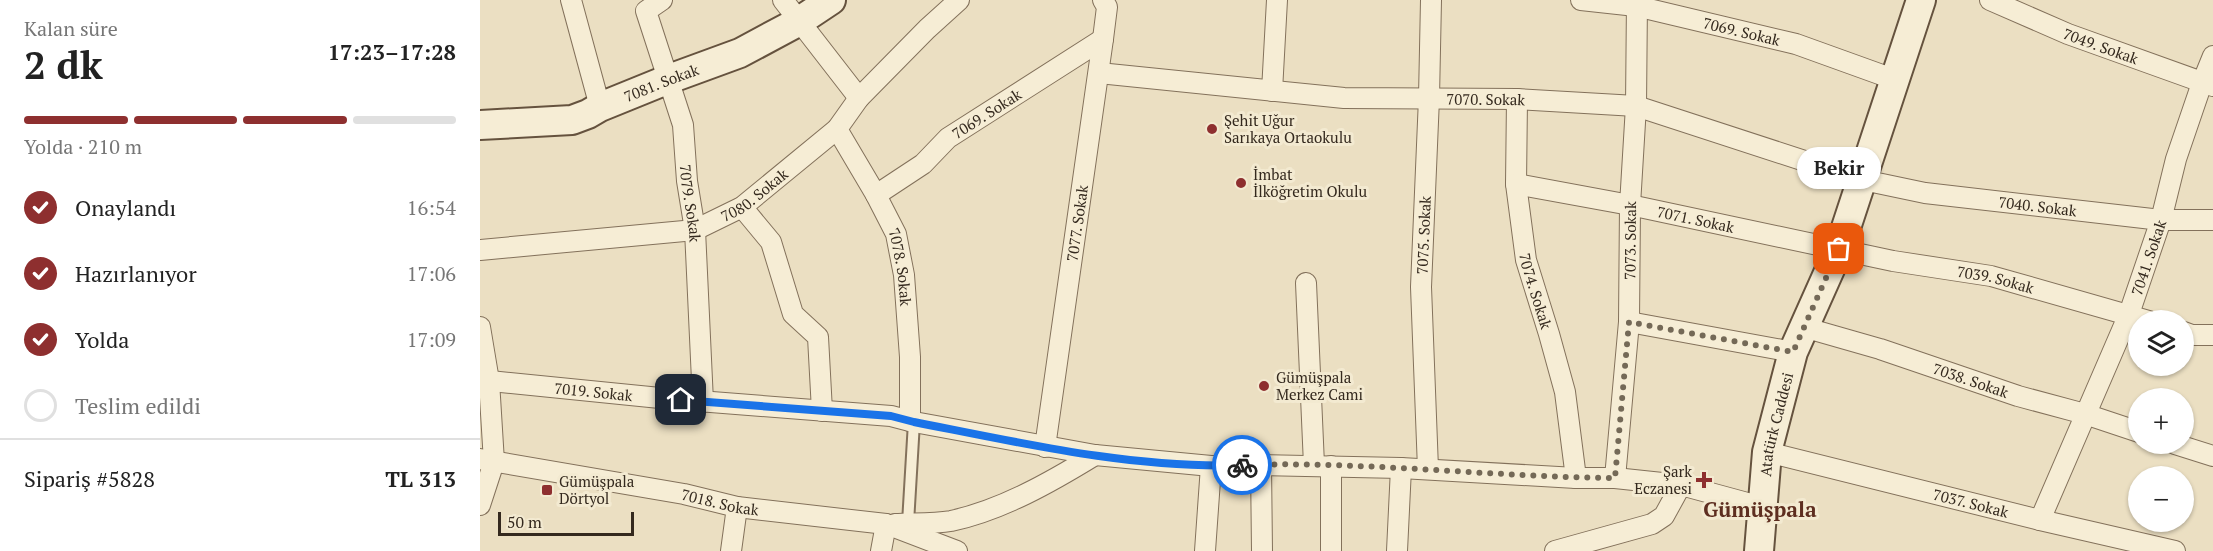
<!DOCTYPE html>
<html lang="tr">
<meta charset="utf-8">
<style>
body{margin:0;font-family:"PT Serif",serif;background:#f2f2f2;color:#222;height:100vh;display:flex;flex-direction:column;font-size:22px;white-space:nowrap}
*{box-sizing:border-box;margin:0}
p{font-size:20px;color:#767676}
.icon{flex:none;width:33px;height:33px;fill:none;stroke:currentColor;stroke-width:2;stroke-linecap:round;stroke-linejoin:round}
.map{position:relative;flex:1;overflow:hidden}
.sheet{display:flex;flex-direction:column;background:#fff;width:480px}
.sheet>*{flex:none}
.buttons{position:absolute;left:1648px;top:310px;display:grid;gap:12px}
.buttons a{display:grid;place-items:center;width:66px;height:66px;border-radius:50%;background:#fff;box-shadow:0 2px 4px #0004;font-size:30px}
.scale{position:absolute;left:18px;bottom:15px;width:136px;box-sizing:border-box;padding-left:6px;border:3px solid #34291e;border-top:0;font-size:16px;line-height:21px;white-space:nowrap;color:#34291e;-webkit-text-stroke:4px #f3ead1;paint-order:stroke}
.pin{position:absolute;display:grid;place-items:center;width:51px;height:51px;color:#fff;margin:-26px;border-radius:12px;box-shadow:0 3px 9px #0006}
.courier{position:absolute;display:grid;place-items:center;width:60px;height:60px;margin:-30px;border:4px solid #1a73e8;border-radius:50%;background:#fff;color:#222;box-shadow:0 2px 8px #0007}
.bubble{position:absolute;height:42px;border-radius:21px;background:#fff;box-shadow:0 2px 4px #0004;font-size:20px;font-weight:600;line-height:42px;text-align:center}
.head em{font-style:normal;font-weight:600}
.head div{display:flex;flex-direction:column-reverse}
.head{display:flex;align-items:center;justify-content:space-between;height:102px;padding:0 24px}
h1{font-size:39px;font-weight:600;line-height:45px}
.bar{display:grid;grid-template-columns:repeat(4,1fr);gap:9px 6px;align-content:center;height:72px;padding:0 24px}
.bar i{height:8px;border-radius:4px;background:#e0e0e0}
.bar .current{background:#8e2f2f}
.bar p{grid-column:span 4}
.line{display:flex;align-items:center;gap:15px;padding:0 24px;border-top:2px solid #e0e0e0}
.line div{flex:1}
ol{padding:0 24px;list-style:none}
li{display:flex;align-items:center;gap:18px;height:66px}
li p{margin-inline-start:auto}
li .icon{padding:6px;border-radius:50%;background:#8e2f2f;color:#fff;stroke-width:4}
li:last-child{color:#767676}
li i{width:33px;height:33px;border:3px solid #e0e0e0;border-radius:50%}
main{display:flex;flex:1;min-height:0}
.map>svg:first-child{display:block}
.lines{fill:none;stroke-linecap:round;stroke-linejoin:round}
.lane-casing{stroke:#83715b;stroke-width:14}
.street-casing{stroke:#83715b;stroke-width:22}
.secondary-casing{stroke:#65523e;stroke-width:32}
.lane{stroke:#f6edd5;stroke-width:10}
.street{stroke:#f6edd5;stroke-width:20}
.secondary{stroke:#f6edd5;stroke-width:28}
.done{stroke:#746957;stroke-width:6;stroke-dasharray:0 10.8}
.route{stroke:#1a73e8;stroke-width:8}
.poi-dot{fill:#8e2f2f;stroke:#f3ead1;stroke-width:2}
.labels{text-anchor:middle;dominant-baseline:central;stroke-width:6;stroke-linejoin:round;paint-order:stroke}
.street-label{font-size:15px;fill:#34291e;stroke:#f3ead1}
.poi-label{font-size:15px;fill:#34291e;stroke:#f3ead1;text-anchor:start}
.district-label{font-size:21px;font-weight:bold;fill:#5e2e20;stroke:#f3ead1}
</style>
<main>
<section class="sheet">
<div class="head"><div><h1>2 dk</h1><p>Kalan süre</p></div><em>17:23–17:28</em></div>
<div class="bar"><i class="current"></i><i class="current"></i><i class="current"></i><i></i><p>Yolda · 210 m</p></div>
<ol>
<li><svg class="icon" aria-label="check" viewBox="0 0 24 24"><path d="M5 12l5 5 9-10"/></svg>Onaylandı<p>16:54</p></li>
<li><svg class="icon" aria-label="check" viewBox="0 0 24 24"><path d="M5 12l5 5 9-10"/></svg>Hazırlanıyor<p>17:06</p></li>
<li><svg class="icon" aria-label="check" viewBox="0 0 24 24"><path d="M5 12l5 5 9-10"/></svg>Yolda<p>17:09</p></li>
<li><i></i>Teslim edildi</li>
</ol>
<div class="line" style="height:78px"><div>Sipariş #5828</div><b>TL 313</b></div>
</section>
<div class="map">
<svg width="1733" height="551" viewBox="0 0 1733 551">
<rect width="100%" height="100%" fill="#ebdfc2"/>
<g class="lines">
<!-- lane casing -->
<g class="lane-casing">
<polyline id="lane" points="428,523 434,422"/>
</g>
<!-- street casing -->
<g class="street-casing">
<g id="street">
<polyline points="91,0 120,107"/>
<path id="s1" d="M182 0 166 11 203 125 207 181 215 230 223 402"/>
<polyline points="303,0 379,98"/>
<path id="s2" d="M1101 0 1156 6 1316 44 1416 80"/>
<path id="s3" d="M1510 0 1588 34 1733 86"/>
<path id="s4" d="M619 73 864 98 1037 99 1156 106 1383 180 1445 193 1681 220H1733"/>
<polyline points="792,91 797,0"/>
<path id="s5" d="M1037 99 1036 184 1046 260 1069 334 1085 392 1096 478"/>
<path id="s6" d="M357 129 396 195 416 234 424 275 430 357V421"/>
<path id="s7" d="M1036 184 1150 205 1413 261 1511 276 1669 321"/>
<path id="s8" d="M396 195 443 164 468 138 623 39"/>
<polyline points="262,207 291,242 313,314 338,337 342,411"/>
<path id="s9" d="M0 250 215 230 262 207 357 129 379 98 447 29 479 0"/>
<polyline points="826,283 834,465"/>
<polyline points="1149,322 1313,352"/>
<polyline points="0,327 9,381 14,462 0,505"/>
<path id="s10" d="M1323 327 1400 349 1538 396 1605 414 1659 432"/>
<polyline points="1704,332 1712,335 1733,335"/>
<path id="s11" d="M0 380 180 398 411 416 434 422 615 455 731 466 781 465 921 468 1096 478H1135L1201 485 1282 507"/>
<polyline points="1695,444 1733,456"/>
<path id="s12" d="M565 447 623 39 627 7 623 0"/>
<path id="s13" d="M1287 452 1560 520 1695 551"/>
<path id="s14" d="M0 459 204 494 257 507 406 524 477 551"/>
<polyline points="781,465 782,551"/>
<path id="s15" d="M948 469 941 287 949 98 951 0"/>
<path id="s16" d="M1135 478 1149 322 1150 205 1156 106 1157 0"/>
<path id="s17" d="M1560 520 1649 314 1681 220 1696 159 1722 83 1733 56"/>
<path d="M415 524C433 523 453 524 471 521 522 510 571 482 615 455"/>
<polyline points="251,551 257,507"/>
<polyline points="401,551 406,524"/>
<polyline points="725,551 731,466"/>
<polyline points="851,551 851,466"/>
<polyline points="917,551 921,468"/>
<polyline points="1075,551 1172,524 1184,516 1201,485"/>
</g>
</g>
<!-- secondary casing -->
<g class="secondary-casing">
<g id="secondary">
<path id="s18" d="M0 125 92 120 108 114 120 107 189 79 260 53 318 22 351 0"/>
<path id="s19" d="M1279 551 1287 452 1313 352 1359 249 1441 0"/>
</g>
</g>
<!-- lane -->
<use href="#lane" class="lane"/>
<!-- street -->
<use href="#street" class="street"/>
<!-- secondary -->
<use href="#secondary" class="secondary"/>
</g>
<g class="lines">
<!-- done -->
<path class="done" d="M762 465C886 461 1011 477 1135 478L1149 322 1313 352 1359 249"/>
<!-- route -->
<path class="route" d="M201 400 411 416 434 422C541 443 653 469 762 465"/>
</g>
<!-- markers -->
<g class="poi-dot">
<circle cx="732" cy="129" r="6"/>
<circle cx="761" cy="183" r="6"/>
<circle cx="784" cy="386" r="6"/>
<path d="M1221 471h6v6h6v6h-6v6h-6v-6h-6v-6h6z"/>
<rect x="61" y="484" width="12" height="12" rx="3"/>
</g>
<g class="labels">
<!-- street labels -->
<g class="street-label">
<text stroke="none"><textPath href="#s2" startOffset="164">7069. Sokak</textPath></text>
<text stroke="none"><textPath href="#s3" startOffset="120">7049. Sokak</textPath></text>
<text stroke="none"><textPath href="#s18" startOffset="189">7081. Sokak</textPath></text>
<text stroke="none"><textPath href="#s4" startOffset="388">7070. Sokak</textPath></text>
<text stroke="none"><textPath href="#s8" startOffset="138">7069. Sokak</textPath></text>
<text stroke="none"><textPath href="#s9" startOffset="285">7080. Sokak</textPath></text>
<text stroke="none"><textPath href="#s1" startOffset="218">7079. Sokak</textPath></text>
<text stroke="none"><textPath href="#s4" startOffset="954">7040. Sokak</textPath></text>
<text stroke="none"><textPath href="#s7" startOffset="183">7071. Sokak</textPath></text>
<text stroke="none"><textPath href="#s12" startOffset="226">7077. Sokak</textPath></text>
<text stroke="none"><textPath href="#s15" startOffset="234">7075. Sokak</textPath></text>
<text stroke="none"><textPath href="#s16" startOffset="238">7073. Sokak</textPath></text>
<text stroke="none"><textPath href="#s17" startOffset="284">7041. Sokak</textPath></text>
<text stroke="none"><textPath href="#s6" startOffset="154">7078. Sokak</textPath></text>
<text stroke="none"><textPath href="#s7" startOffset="489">7039. Sokak</textPath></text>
<text stroke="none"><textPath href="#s5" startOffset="194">7074. Sokak</textPath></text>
<text stroke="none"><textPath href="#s10" startOffset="176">7038. Sokak</textPath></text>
<text stroke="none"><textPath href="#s11" startOffset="114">7019. Sokak</textPath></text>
<text stroke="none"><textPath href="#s19" startOffset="128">Atatürk Caddesi</textPath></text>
<text stroke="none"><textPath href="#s14" startOffset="244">7018. Sokak</textPath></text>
<text stroke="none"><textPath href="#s13" startOffset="210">7037. Sokak</textPath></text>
</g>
<!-- poi labels -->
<g class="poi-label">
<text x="744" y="120">Şehit Uğur<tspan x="744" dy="17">Sarıkaya Ortaokulu</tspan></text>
<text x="773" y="174">İmbat<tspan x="773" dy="17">İlköğretim Okulu</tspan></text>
<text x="796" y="377">Gümüşpala<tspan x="796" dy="17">Merkez Cami</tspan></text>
<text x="1212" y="471" text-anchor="end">Şark<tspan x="1212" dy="17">Eczanesi</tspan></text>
<text x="79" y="481">Gümüşpala<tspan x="79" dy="17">Dörtyol</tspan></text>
</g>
<!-- district labels -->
<g class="district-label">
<text x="1280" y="509">Gümüşpala</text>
</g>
</g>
</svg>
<div class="buttons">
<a><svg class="icon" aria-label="layers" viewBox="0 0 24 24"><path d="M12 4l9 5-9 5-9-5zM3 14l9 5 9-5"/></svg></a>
<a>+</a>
<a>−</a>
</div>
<div class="scale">50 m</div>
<div class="pin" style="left:1359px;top:249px;background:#ea580c"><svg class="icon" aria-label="bag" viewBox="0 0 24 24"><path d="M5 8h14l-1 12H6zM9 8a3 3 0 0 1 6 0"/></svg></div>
<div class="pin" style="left:201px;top:400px;background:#1f2937"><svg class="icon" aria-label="home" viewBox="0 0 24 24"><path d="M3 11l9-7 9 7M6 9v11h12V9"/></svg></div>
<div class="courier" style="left:762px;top:465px"><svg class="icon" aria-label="bike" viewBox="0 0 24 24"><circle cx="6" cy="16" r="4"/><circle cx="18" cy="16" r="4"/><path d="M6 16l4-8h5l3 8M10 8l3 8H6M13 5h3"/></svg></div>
<div class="bubble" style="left:1317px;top:147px;width:84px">Bekir</div>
</div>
</main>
